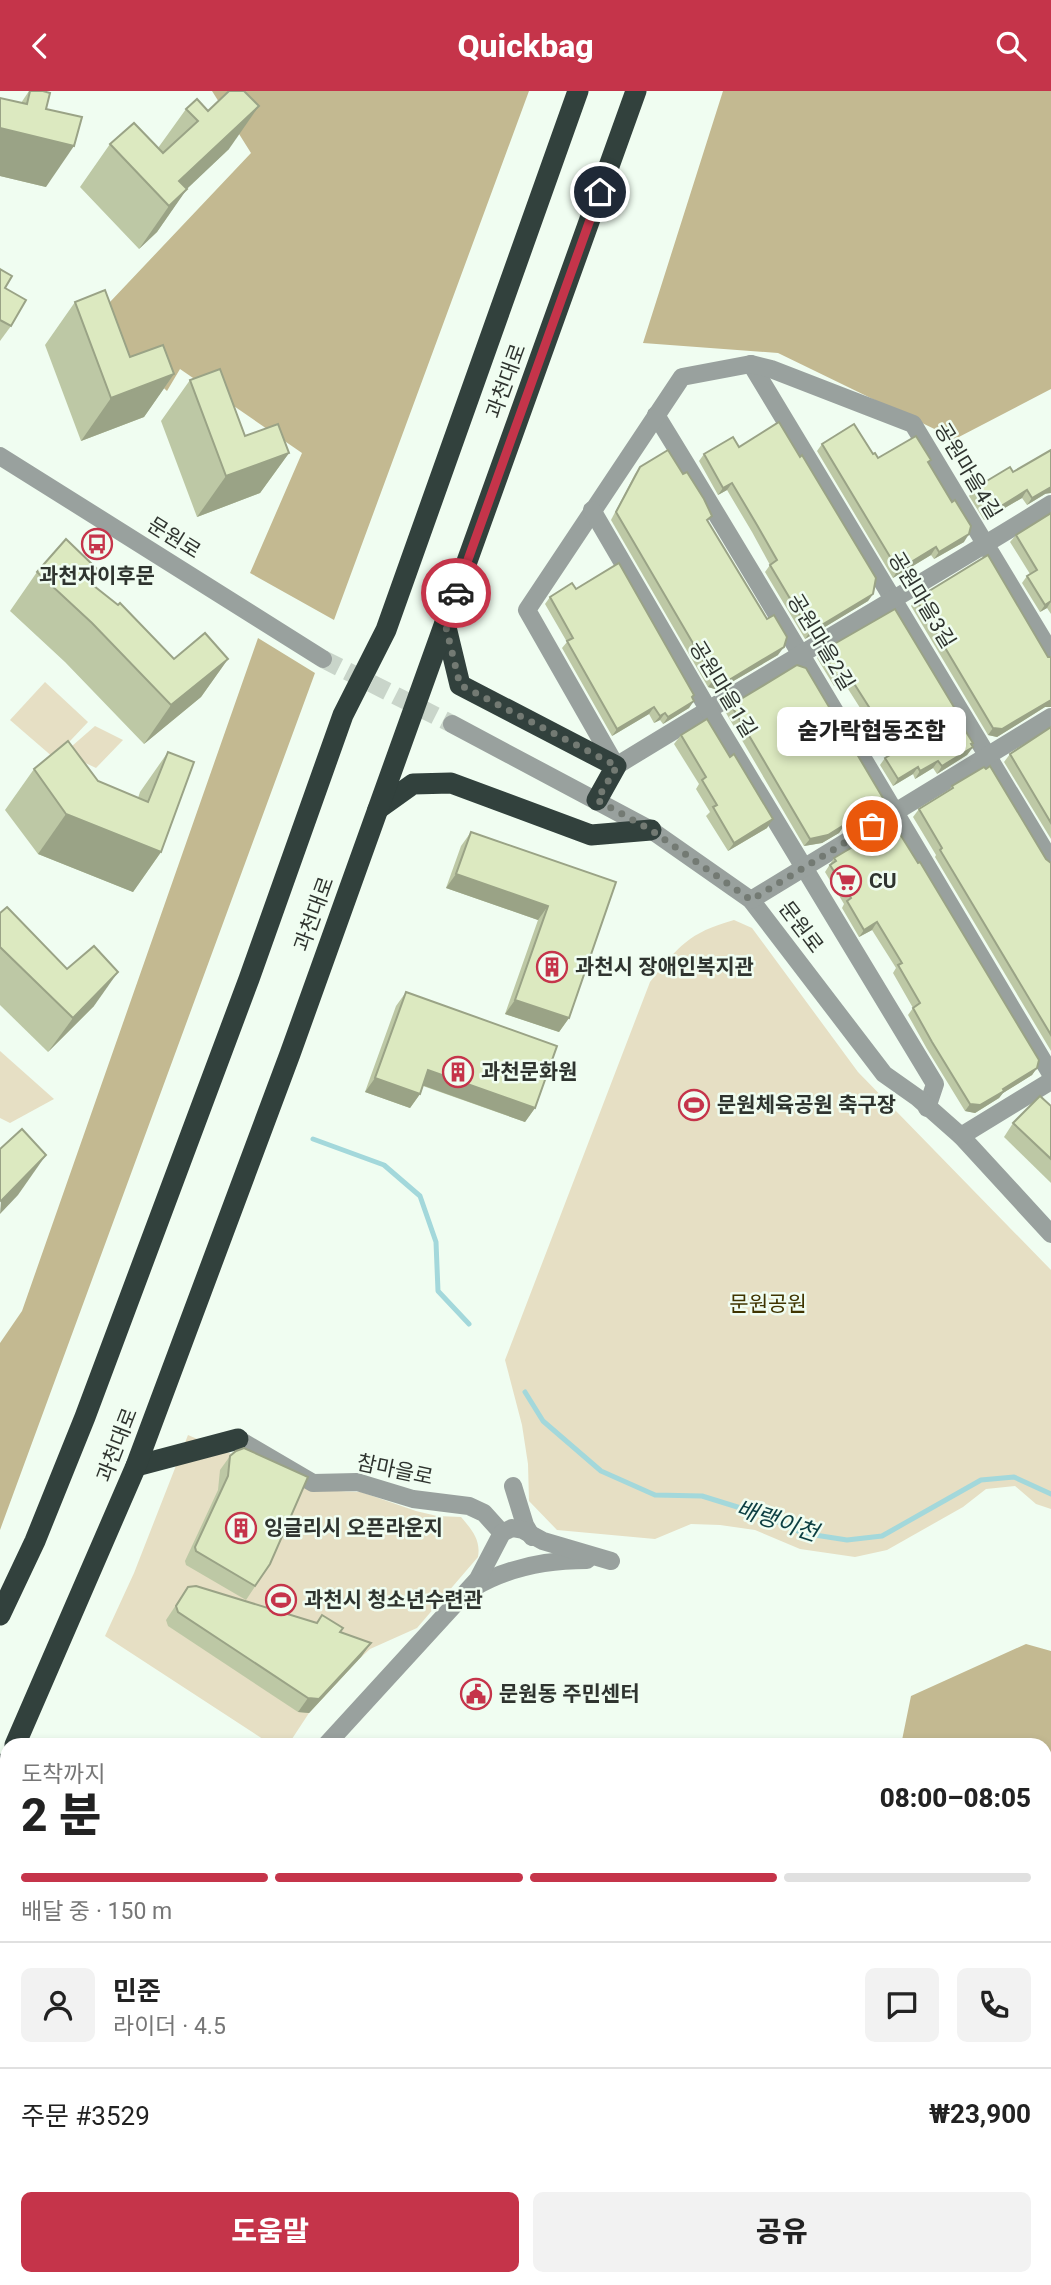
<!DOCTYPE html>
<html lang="ko">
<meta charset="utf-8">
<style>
body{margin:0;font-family:Roboto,"Noto Sans KR",sans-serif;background:#f2f2f2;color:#222;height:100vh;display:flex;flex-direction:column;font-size:26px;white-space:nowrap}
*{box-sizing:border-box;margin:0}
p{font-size:23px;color:#767676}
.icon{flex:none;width:38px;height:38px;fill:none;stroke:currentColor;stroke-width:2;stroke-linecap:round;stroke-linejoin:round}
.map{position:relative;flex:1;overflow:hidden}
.side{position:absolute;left:0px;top:1647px;width:1052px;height:548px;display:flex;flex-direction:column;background:#fff;border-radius:21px 21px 0 0;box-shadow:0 4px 10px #0003}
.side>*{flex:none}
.pin{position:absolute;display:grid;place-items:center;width:60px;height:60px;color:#fff;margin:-30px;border:4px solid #fff;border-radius:50%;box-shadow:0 2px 7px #0007}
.courier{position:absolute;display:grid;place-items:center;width:70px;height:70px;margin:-35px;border:5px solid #c5344a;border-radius:50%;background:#fff;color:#222;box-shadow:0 2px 9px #0007}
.bubble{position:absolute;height:49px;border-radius:10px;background:#fff;box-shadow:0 4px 10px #0003;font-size:23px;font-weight:800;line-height:49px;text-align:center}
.overview em{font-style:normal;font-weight:800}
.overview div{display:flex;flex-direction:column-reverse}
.overview{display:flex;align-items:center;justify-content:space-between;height:119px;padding:0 21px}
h1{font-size:46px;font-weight:800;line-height:52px}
.bar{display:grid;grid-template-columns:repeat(4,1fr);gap:10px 7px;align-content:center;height:84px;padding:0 21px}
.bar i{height:9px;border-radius:5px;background:#e0e0e0}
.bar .active{background:#c5344a}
.bar p{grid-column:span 4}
.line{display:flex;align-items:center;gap:18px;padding:0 21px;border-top:2px solid #e0e0e0}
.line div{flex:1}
.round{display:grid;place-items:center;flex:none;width:74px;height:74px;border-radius:10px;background:#f2f2f2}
.primary-button{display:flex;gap:14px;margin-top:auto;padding:14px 21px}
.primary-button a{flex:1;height:80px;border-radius:10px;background:#c5344a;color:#fff;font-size:28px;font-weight:800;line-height:80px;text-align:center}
.primary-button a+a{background:#f2f2f2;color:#222}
header{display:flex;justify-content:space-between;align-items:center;height:91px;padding:0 21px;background:#c5344a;color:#fff;font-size:32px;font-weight:800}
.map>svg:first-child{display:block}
.green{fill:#e6dfc4}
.forest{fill:#c3b991}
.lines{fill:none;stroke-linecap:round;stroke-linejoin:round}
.stream{stroke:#a3d8db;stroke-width:5}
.street-tunnel{stroke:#c9d5ca;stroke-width:18;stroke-dasharray:18 9;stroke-linecap:butt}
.street{stroke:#99a19e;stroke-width:18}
.highway{stroke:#32413d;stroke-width:21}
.wall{fill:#bdc8a5}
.shaded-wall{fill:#9aa386}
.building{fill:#dce9c0;stroke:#9aa386;stroke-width:2}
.done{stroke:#737a73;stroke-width:7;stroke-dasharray:0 12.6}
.route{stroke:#c5344a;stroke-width:9}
.labels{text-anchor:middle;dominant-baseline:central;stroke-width:5;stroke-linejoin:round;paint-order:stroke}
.street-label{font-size:21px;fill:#2f342f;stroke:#f0fdf1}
.poi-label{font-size:21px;font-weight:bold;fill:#2f342f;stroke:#f0fdf1;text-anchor:start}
.park-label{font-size:21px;fill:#3f3400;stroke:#f0fdf1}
.water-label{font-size:23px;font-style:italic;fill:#0b3e41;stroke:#f0fdf1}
</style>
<header><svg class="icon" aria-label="back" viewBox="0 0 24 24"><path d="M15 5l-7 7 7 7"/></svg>Quickbag<svg class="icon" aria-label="search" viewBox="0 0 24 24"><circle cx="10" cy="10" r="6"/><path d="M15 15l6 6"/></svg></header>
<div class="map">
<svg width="1051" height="2194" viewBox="0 0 1051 2194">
<rect width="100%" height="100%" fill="#f0fdf1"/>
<!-- green -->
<g class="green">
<polygon points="45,591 88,631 54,667 10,629"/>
<polygon points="95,635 123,649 96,677 64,662"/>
<path d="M734 829 752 837 858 981 1051 1179V1418L1036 1413 1015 1395 986 1398 963 1416 887 1459 855 1466 800 1458 755 1439 720 1434 691 1433 655 1448 557 1439 529 1410 528 1373 522 1334 505 1269 650 891C679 855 688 842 734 829Z"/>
<polygon points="0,960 54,1008 10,1032 0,1027"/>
<path d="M188 1344 315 1399 361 1401 416 1420 437 1425 461 1426C472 1439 481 1449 478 1466L417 1537 370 1558 357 1570 309 1622 288 1654H272L105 1545 134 1482Z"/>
</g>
<!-- forest -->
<g class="forest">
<polygon points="212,0 529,0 334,529 250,482 302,362 180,278 167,300 92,230 251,62"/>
<polygon points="723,0 1051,0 1051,298 955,348 778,262 643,252"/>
<polygon points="258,547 315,582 0,1439 0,1252 22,1220"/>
<polygon points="1026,1553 1051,1560 1051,2194 126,2194 135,2188 1045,2188 1045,1654 901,1654 911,1605"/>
</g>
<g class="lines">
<!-- stream -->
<g class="stream">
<polyline points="313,1048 384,1074 420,1105 436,1151 438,1200 469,1233"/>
<polyline points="525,1301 543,1330 601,1380 655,1404 702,1405 760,1423 802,1442 847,1449 882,1445 981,1389 1014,1386 1051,1403"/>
</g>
<!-- street-tunnel -->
<polyline class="street-tunnel" points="323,568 452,633"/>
<!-- street -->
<g class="street">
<polyline points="751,273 1051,770"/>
<path d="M656 324C790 542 919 763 1051 983"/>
<polyline points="0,365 323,568"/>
<path d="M1051 413C907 502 760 586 616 675L527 519 682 286 751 273 771 278 913 333 1051 562"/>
<polyline points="592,419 708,618 935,993 927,1017"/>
<polyline points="452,633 651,739 751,809 884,983 918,1007 961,1045 1051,1143"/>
<polyline points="751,809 1051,626"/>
<polyline points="961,1045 1051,990"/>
<polyline points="238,1348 313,1392 357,1391 413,1408 469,1415 484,1422 502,1442"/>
<polyline points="513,1395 525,1434 532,1446"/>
<path d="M473 1497C508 1476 547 1469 587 1469"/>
<polyline points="326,1654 478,1488 502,1442 512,1437 523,1439 543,1450 611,1470"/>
<polyline points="0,1831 7,1827"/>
<polyline points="0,1897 7,1900"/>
<polyline points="22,2194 26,2188"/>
</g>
<!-- highway -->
<g class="highway">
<polyline points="445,532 460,594 616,675 597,709"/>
<polyline points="378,718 413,693 451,692 591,744 651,739"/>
<polyline points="136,1375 238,1348"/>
<polyline points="0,1524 35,1450 85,1326 249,888 343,624 386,539 578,0"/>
<polyline points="15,1654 136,1375 290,963 636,0"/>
<polyline points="0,1687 7,1671"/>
</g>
</g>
<!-- wall -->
<g class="wall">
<polygon points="29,0 43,0 46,18 46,96 0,85 0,7 21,12"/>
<polygon points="186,18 229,58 187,97 157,141 139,158 80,96 110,53 158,57"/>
<polygon points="0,178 5,197 11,235 0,250"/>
<polygon points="75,211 130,266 174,283 144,326 81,350 45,254"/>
<polygon points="190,289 245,345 289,362 260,402 197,426 161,330"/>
<polygon points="822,353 873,363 878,367 929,372 964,451 934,468 931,464 893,487 817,360"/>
<polygon points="739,356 873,503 868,510 805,548 765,481 770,474 752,441 727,399 718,404 699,370 704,363"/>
<polygon points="640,376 708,431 778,564 718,599 708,596 611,429 635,383"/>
<polygon points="1013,381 1045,403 1027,414 1022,407 984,429 969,405 975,397"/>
<polygon points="1051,422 1051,523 1047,517 1040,521 1022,492 1027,485 1030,483 1010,451 1016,444"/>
<polygon points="37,481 89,491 174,568 228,568 201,606 144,653 65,571 10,520"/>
<polygon points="576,498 694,604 689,617 663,633 660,629 654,632 649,623 612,645 562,557 567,551 545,513 550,506"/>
<polygon points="916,508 1048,566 1045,616 997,646 988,644 911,515"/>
<polygon points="822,560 962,634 973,656 967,664 937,683 933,677 915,688 913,683 893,695 880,674 885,667 890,664 843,590 834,595 817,567"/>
<polygon points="731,614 883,707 878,715 843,736 839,742 822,752 804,755 726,622"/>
<polygon points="1051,636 1051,748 1004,671 1010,663"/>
<polygon points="681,644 730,666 767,737 728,760 706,725 710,721 696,698 699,693 674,653"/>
<polygon points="168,661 161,761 133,801 38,763 5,719 34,678 98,690 138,707 140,701"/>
<polygon points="952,695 1051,772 1051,960 935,766 936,764 913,726 919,718 949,699"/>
<polygon points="471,741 616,791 569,927 559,941 505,923 538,829 446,797 461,755"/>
<polygon points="834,767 1037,977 1032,984 1003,1002 999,1007 975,1022 965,1020 927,958 908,924 913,917 893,882 896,877 872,839 859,846 842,817 844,813 825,781"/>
<polygon points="0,822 94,915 48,961 0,914"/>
<polygon points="406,901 535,1017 525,1031 423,995 420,1003 410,1017 365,1001 396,915"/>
<polygon points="1051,1015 1051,1092 1004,1046 1013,1032"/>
<polygon points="230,1365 270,1473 246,1509 186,1474 185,1470 218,1399 220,1379"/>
<polygon points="188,1496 340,1541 371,1552 361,1566 309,1622 298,1621 168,1535 166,1529"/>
</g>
<!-- shaded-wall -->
<g class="shaded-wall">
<polygon points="259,15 229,58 169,115 179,90"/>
<polygon points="0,37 74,55 46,96 0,85"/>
<polygon points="187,98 157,141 139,158 169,115"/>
<polygon points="174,283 144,326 81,350 111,307"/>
<polygon points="289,362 260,402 197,426 226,385"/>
<polygon points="732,392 727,399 718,404 723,397"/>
<polygon points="1051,396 1051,402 1045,403 1027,414 1032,407"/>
<polygon points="1027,399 1022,407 984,429 990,422"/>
<polygon points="969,443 964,451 934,468 939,461"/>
<polygon points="936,456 931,464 893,487 898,479"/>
<polygon points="873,503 868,510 805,548 810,541"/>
<polygon points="1051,510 1047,517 1040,521 1045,514"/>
<polygon points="784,556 778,564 718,599 708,596 714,588"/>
<polygon points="228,568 201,606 144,653 171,614"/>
<polygon points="848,583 843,590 834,595 839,588"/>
<polygon points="1051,609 1051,616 1045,616 997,646 988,644 993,637"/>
<polygon points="694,610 689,617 663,633 668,626"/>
<polygon points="654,616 649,623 612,645 617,638"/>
<polygon points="665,622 660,629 654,632 660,625"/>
<polygon points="973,652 968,659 973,656 967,664 937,683 942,675"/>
<polygon points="938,670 933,677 915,688 920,680"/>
<polygon points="918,676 913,683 893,695 898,688"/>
<polygon points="883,707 878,715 843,736 839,742 822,752 804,755 810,748 845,730"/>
<polygon points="66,723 161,761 133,801 38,763"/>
<polygon points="773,728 767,737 728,760 734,752"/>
<polygon points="456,783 548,815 538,829 446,797"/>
<polygon points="877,831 872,839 859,846 864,839"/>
<polygon points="118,881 94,915 48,961 73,927"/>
<polygon points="515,909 569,927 559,941 505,923"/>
<polygon points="1037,977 1032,984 1003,1002 999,1007 975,1022 965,1020 970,1013 1003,998"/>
<polygon points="428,979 535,1017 525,1031 419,993"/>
<polygon points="375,987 420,1003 410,1017 365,1001"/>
<polygon points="46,1064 18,1104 0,1123 1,1110"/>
<polygon points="371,1552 361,1566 309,1622 298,1621 308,1607"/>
</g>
<!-- building -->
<g class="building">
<polygon points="30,0 43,0 50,2 46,18 82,26 74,55 0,37 0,7 27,13"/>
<polygon points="229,0 244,0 259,15 179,90 187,98 169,115 110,53 134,32 163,62 198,30 186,18 197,8 208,20"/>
<polygon points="0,178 12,185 5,197 26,209 11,235 0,229"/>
<polygon points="105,199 130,266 163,254 174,283 111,307 75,211"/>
<polygon points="220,278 245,345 278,333 289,362 226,385 190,289"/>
<polygon points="779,331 800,366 802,364 876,487 873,503 810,541 770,474 777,469 757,434 732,392 723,397 704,363 733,346 739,356"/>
<polygon points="854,333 873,363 875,362 878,367 916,345 931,369 928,371 952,411 955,409 971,435 969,443 939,461 936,456 898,479 822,353"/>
<polygon points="668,359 683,383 687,381 704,408 712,425 707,429 767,528 774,524 787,546 784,556 724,592 714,588 616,421 640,376"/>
<polygon points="1051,359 1051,396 1032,407 1027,399 990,422 975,397 1010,376 1013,381"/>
<polygon points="1051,422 1051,510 1045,514 1027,485 1037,479 1016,444"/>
<polygon points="66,448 97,478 89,491 118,514 120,512 174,568 205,542 228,568 171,614 92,532 37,481"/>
<polygon points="988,464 1048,566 1051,566 1051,609 1002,638 993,637 916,508"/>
<polygon points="619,472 694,604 692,606 694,610 668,626 665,622 660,625 654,616 617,638 567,550 573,547 550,506 572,492 576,498"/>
<polygon points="895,518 963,631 960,631 973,652 971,653 973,656 942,675 938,670 920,680 918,676 898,688 885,667 897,660 848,583 839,588 822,560"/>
<polygon points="797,574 806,577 883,707 845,730 844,734 828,744 810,748 731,614"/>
<polygon points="707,628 730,666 734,663 773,728 734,752 713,716 717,714 702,689 706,686 681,644"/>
<polygon points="1051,636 1051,732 1010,663"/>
<polygon points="68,650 98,690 148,711 168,661 194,671 161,761 66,723 34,678"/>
<polygon points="990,675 1046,768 1051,772 1051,944 940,759 942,757 919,718 953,697 952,695 984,676 986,678"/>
<polygon points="895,735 918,772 920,771 1039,969 1037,977 1003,998 1004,1000 980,1014 970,1013 932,951 913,917 920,912 898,874 902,872 877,831 864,839 847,810 851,807 830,774 836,770 834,767 856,754 857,757"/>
<polygon points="471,741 616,791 569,927 515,909 548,815 456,783"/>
<polygon points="7,816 67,878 94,855 118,881 73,927 0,856 0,822"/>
<polygon points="406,901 557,955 535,1017 428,979 420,1003 375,987"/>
<polygon points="1040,1005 1051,1015 1051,1068 1013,1032"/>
<polygon points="22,1038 46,1064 1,1110 0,1109 0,1058"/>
<polygon points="244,1357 308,1386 270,1473 255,1495 196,1460 195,1456 228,1385 230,1365 236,1360"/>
<polygon points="196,1495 317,1532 322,1524 343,1537 340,1541 371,1552 319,1608 308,1607 178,1521 176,1515 188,1496"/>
</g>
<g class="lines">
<!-- done -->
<polyline class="done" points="456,502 445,532 460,594 617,675 597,709 651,739 751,809 872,735"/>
<!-- route -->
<polyline class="route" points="456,502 600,101"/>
</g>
<!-- icons -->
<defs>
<g id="bus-ring" transform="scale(1.575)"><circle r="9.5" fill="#f0fdf1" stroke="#c5344a" stroke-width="1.5"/><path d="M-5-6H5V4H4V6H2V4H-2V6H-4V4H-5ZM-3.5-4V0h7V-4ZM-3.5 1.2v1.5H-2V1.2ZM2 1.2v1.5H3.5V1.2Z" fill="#c5344a"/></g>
<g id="supermarket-ring" transform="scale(1.575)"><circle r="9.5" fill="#f0fdf1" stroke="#c5344a" stroke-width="1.5"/><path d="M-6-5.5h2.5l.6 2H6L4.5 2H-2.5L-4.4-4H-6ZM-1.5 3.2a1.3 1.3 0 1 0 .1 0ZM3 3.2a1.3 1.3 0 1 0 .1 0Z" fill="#c5344a"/></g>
<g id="building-ring" transform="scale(1.575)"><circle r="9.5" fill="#f0fdf1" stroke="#c5344a" stroke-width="1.5"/><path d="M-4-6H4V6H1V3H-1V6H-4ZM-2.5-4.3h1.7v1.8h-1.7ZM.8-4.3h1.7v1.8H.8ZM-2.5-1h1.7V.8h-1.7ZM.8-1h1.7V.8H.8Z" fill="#c5344a"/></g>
<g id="stadium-ring" transform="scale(1.575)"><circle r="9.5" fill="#f0fdf1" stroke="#c5344a" stroke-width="1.5"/><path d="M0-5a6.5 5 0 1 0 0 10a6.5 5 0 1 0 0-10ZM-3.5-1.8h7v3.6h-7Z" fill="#c5344a"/></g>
<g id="civic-ring" transform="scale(1.575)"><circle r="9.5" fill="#f0fdf1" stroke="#c5344a" stroke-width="1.5"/><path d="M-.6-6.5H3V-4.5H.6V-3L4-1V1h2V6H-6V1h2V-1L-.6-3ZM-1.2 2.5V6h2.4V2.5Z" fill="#c5344a"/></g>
</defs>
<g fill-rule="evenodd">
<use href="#bus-ring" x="97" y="453"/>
<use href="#supermarket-ring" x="846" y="790"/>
<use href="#building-ring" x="552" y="876"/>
<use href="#building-ring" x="458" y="981"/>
<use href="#stadium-ring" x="694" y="1014"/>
<use href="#building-ring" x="241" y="1437"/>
<use href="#stadium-ring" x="281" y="1509"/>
<use href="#civic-ring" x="476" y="1603"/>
</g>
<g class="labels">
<!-- street labels -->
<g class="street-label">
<text transform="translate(506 290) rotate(-70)">과천대로</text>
<text transform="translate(968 380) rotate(59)">공원마을4길</text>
<text transform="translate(174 447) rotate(32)">문원로</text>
<text transform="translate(922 509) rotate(59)">공원마을3길</text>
<text transform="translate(821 551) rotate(59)">공원마을2길</text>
<text transform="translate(723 598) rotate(59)">공원마을1길</text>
<text transform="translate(314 823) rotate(-70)">과천대로</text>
<text transform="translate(801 836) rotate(53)">문원로</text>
<text transform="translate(117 1354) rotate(-69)">과천대로</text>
<text transform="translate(395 1379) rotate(12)">참마을로</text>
</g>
<!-- poi labels -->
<g class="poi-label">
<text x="97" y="485" text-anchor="middle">과천자이후문</text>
<text x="869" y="790">CU</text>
<text x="575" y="876">과천시 장애인복지관</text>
<text x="481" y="981">과천문화원</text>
<text x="717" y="1014">문원체육공원 축구장</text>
<text x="264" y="1437">잉글리시 오픈라운지</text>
<text x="304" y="1509">과천시 청소년수련관</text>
<text x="499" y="1603">문원동 주민센터</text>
</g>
<!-- park labels -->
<g class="park-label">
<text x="768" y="1213">문원공원</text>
</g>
<!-- water labels -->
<g class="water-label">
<text transform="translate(777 1430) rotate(18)">배랭이천</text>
</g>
</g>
</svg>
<div class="pin" style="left:872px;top:735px;background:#ea580c"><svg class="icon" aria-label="bag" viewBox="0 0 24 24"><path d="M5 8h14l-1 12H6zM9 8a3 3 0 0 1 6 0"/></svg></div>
<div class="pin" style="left:600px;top:101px;background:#1f2937"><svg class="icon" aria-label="home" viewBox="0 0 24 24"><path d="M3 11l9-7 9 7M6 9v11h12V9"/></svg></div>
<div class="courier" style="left:456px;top:502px"><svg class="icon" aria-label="car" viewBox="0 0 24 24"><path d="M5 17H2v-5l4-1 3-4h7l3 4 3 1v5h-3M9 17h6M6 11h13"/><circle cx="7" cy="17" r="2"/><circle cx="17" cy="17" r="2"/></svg></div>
<div class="bubble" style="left:777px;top:616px;width:189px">숟가락협동조합</div>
<section class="side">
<div class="overview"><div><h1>2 분</h1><p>도착까지</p></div><em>08:00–08:05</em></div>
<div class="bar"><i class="active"></i><i class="active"></i><i class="active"></i><i></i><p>배달 중 · 150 m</p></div>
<div class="line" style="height:126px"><a class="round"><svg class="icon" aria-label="person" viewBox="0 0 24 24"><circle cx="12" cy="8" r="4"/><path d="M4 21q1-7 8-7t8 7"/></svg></a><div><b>민준</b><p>라이더 · 4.5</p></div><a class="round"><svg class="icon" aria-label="chat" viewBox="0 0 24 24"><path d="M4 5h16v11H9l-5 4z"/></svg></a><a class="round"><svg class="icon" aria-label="phone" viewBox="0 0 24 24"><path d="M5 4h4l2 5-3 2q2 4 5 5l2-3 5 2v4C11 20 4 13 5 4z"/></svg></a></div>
<div class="line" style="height:91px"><div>주문 #3529</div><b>₩23,900</b></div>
<div class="primary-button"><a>도움말</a><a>공유</a></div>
</section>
</div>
